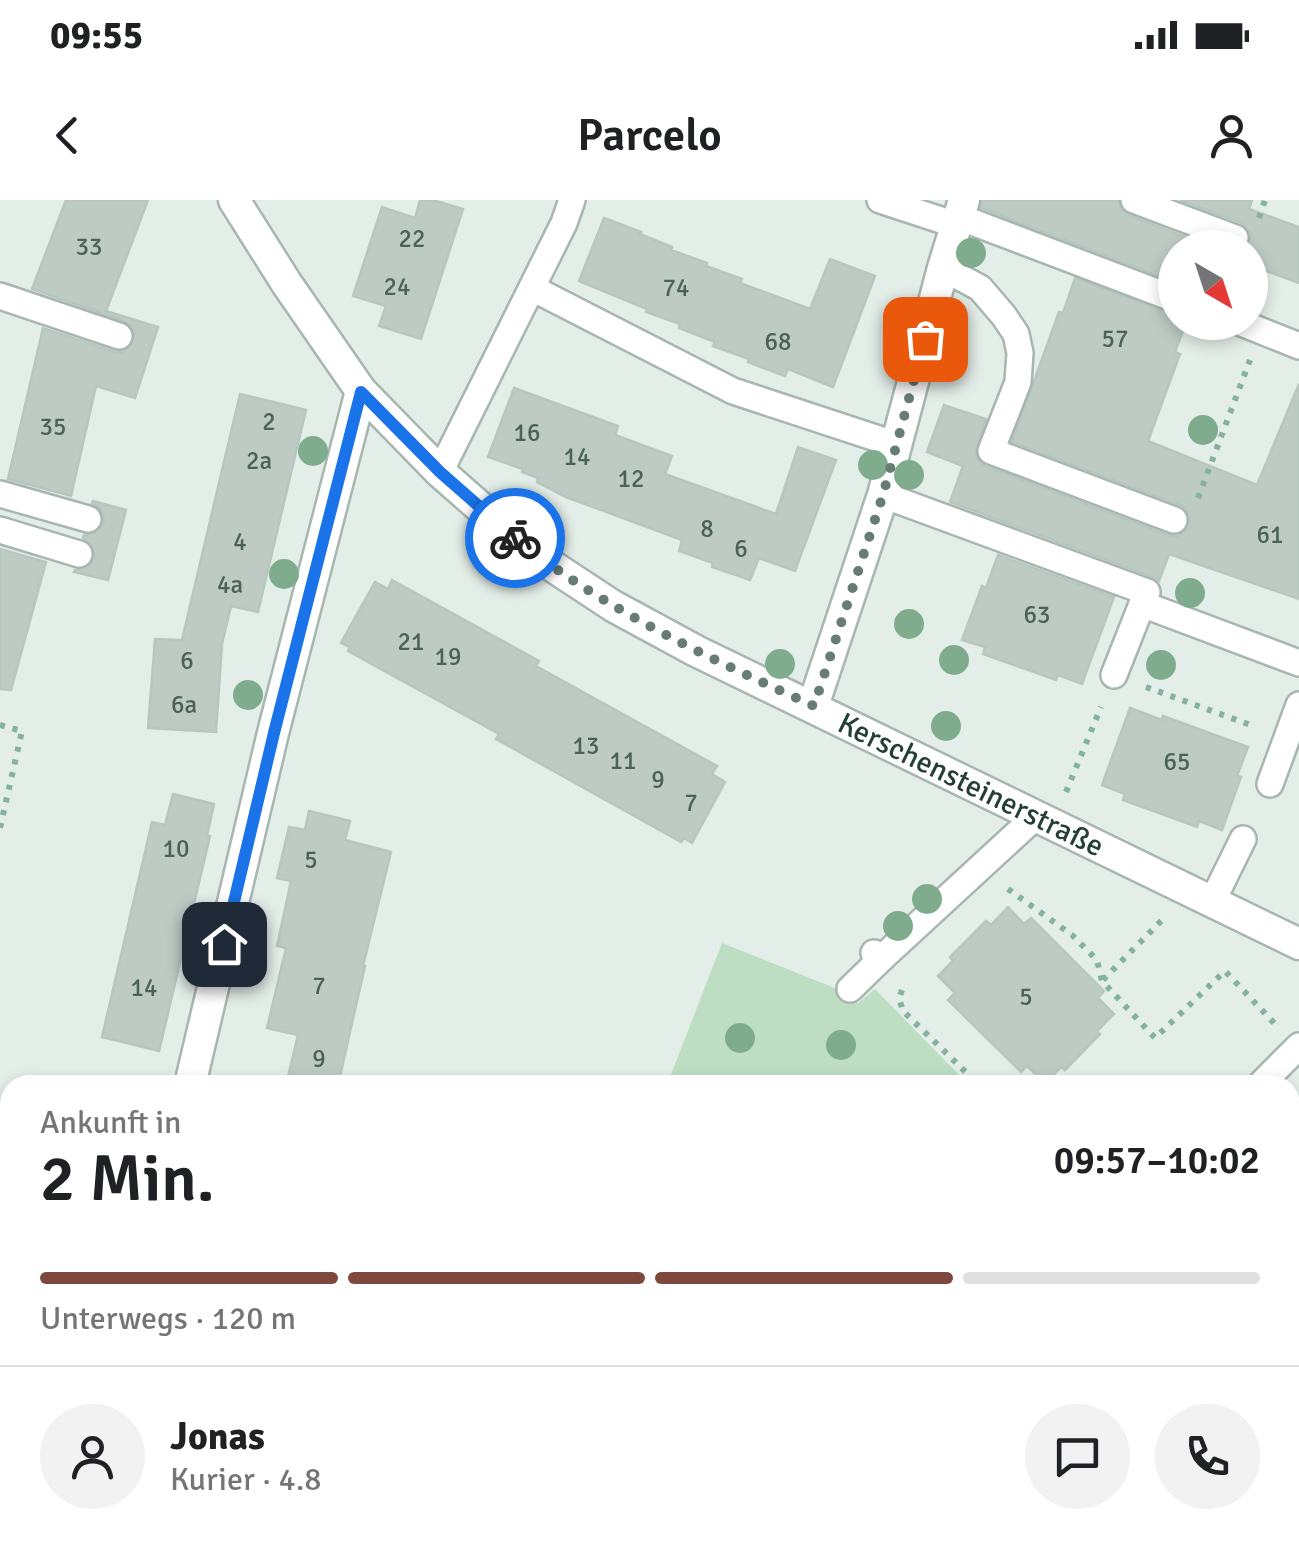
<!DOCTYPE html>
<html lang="de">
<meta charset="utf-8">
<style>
body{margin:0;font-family:Signika,sans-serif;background:#f2f2f2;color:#202124;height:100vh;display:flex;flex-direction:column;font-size:38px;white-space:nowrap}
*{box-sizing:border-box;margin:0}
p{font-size:32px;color:#757577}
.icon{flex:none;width:55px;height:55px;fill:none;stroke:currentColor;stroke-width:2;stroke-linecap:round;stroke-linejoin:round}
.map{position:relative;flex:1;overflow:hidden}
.side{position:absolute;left:0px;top:875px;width:1300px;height:492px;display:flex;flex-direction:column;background:#fff;border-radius:30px 30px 0 0;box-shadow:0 5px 15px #0003}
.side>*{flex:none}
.needle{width:65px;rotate:141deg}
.fabs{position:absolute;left:1158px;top:30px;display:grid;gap:20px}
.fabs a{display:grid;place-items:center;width:110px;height:110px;border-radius:50%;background:#fff;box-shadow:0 5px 15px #0003;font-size:50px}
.pin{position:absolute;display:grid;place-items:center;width:85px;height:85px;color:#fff;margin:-42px;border-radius:20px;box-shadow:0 5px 15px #0006}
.courier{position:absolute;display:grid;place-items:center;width:100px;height:100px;margin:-50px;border:8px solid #1a73e8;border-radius:50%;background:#fff;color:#222;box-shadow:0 2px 12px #0007}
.head em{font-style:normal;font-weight:600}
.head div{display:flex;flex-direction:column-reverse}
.head{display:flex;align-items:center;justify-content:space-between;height:170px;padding:0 40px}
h1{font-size:65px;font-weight:600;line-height:75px}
.bar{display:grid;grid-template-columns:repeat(4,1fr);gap:15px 10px;align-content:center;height:120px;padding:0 40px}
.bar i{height:12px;border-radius:8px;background:#e0e0e0}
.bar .current{background:#7e483f}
.bar p{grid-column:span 4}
.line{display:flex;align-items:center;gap:25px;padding:0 40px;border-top:2px solid #e0e0e0}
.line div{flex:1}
.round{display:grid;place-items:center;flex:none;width:105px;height:105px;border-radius:52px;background:#f2f2f2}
.status{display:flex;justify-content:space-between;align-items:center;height:70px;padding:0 50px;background:#fff;direction:ltr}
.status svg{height:28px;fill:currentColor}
header{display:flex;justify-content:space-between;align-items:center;height:130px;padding:0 40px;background:#fff;font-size:45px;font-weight:600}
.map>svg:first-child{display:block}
.green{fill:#bedec4}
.building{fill:#bdcbc4;stroke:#b7c7bf;stroke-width:2.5}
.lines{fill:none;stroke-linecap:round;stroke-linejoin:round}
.service-casing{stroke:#a7b6b0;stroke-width:30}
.minor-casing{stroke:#a7b6b0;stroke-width:35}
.path{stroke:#85b19f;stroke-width:6;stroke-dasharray:5 8;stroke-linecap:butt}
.service{stroke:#fff;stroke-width:25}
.minor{stroke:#fff;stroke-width:30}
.tree{fill:#80ac8e}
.done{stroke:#677c75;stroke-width:10;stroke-dasharray:0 18}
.route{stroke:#1a73e8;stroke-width:12}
.labels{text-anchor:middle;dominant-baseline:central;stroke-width:10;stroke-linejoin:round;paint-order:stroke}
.number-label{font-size:25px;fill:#4a625a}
.street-label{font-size:30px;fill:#243f36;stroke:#f5faf7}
</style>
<div class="status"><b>09:55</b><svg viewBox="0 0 49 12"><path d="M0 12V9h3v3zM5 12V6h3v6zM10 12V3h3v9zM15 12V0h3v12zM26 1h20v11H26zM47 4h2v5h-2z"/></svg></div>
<header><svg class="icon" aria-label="back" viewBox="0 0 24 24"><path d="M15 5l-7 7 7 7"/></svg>Parcelo<svg class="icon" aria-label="person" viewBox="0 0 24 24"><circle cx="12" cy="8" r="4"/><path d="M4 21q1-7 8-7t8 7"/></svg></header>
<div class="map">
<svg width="1299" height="1367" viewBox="0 0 1299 1367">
<rect width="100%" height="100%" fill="#e4eee9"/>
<!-- green -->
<polygon class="green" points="722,743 837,789 858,803 875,789 969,885 667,885"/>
<!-- building -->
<g class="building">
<polygon points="66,0 148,0 106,111 158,127 135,198 96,186 71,296 8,279 43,128 115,152 123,152 130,147 135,134 132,126 124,121 32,89"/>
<polygon points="420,0 433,0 463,9 421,139 379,126 386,106 353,96 382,7 415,18"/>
<polygon points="982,0 1118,0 1121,9 1128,15 1214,48 1175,48 1175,82 981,8"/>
<polygon points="1180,0 1252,0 1249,9 1299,27 1299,83 1250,65 1250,48 1248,48 1251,34 1242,23"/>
<polygon points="604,18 641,32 640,34 672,47 671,50 707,63 706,66 742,79 740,83 810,109 830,59 875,76 833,187 788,169 785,176 748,162 749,159 713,146 715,142 679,128 680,124 646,112 647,109 579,81"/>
<polygon points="1075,78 1175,115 1175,122 1186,123 1175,152 1180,154 1148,241 1257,285 1299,184 1299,399 1169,354 1159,381 1153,377 950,302 963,266 927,252 944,205 986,219 975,253 978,260 985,266 1168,335 1178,336 1189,327 1190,316 1186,309 1180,305 1012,242 1059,112 1063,113"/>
<polygon points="514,188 618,226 615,235 672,256 665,274 776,314 798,247 836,260 795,371 759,358 750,380 712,367 713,363 679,351 682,340 566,297 537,282 538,278 522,272 523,269 488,257"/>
<polygon points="240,194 306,210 258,412 231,406 222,444 216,532 148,528 155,439 182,440"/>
<polygon points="93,301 126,310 108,380 74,372 75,370 89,366 95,358 91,344 83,338 84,335 99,331 104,322 103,314 99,307 92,303"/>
<polygon points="0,349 46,362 11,490 0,489"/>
<polygon points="998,355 1114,397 1082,484 1058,475 1056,480 983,454 985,447 962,440 982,386 986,388"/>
<polygon points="392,380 539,461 536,466 717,566 712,574 725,582 692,643 684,638 681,642 496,539 499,534 348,451 350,447 341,443 375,382 388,389"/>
<polygon points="1130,508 1162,520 1163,516 1248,547 1237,576 1241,577 1222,630 1199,621 1197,627 1123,600 1125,594 1102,585"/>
<polygon points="173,594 214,604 207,636 210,636 159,851 102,837 152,622 165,625"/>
<polygon points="309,611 350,621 345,640 391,652 363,766 365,766 338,885 286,885 298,835 267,828 286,748 277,746 291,681 277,678 289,627 305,630"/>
<polygon points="1008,707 1024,724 1031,718 1104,791 1098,798 1114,814 1097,831 1100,834 1065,870 1061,867 1045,883 1027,866 1021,872 948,800 955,793 938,776 953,761 950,757 986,721 991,725"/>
</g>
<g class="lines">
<!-- service casing -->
<g class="service-casing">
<g id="service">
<polyline points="880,0 956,25"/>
<polyline points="1134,0 1235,38"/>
<polyline points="959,17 1175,99"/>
<polyline points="943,68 980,88 1004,116 1016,134 1020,153 1018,182 991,251 1174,320"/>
<polyline points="532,88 733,191 897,245"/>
<polyline points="0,96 119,136"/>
<polyline points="1239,122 1299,146"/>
<polyline points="440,272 564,23 572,0"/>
<polyline points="0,294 88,319"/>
<polyline points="883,295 1147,392 1142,404 1299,463"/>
<polyline points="0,330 79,354"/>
<polyline points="1114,475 1142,404"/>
<polyline points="1270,584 1299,505"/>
<polyline points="1212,702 1243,639"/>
<polyline points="874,753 883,757 1035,617"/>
<polyline points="850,789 883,757"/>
<polyline points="1260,885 1299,846"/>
<polyline points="1290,1018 1296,1024"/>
</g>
</g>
<!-- minor casing -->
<g class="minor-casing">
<g id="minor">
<path id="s1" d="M234 0 287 84 361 191 440 272 531 352 613 406 696 451 1299 744"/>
<polyline points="813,506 883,295 943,68 964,0"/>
<polyline points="190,885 273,533 361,191"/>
<polyline points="78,1367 80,1358"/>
</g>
</g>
<!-- path -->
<g class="path">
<polyline points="1259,18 1265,0"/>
<polyline points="1198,298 1250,160"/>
<polyline points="1146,487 1256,527"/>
<polyline points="0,525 22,531 0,628"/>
<polyline points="1066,592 1101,507"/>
<polyline points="1008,689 1072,735 1097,760 1102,781 1155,838 1225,771 1275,824"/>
<polyline points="1103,780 1164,718"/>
<polyline points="902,790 899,798 903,811 979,885"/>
<polyline points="1290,1117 1299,1119"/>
</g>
<!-- service -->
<use href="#service" class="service"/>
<!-- minor -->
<use href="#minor" class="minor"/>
</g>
<!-- trees -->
<g class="tree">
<circle cx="971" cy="53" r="15"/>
<circle cx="941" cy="157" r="15"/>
<circle cx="1203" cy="230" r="15"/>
<circle cx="313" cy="251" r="15"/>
<circle cx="873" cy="265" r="15"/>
<circle cx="909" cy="275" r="15"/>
<circle cx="284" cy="374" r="15"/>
<circle cx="1190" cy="393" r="15"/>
<circle cx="909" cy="424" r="15"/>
<circle cx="954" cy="460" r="15"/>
<circle cx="780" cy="464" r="15"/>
<circle cx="1161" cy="465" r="15"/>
<circle cx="248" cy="495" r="15"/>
<circle cx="946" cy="526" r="15"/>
<circle cx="927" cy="699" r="15"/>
<circle cx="898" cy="726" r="15"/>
<circle cx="740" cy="838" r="15"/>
<circle cx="841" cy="845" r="15"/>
</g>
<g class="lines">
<!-- done -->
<path class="done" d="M515 338C532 353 552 366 571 379 648 430 731 468 814 506L883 295 925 139"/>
<!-- route -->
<polyline class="route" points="224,744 274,533 361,192 440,272 515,338"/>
</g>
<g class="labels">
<!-- number labels -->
<g class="number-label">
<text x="412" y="38">22</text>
<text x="89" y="46">33</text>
<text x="397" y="86">24</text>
<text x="676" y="87">74</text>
<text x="1115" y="138">57</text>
<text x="778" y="141">68</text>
<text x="269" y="221">2</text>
<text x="53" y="226">35</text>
<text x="527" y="232">16</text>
<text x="577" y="256">14</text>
<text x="259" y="260">2a</text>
<text x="631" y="278">12</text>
<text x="707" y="328">8</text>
<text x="1270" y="334">61</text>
<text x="240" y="341">4</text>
<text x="741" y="348">6</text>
<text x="230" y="384">4a</text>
<text x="1037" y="414">63</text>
<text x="411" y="441">21</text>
<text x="448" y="456">19</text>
<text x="187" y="460">6</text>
<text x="184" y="504">6a</text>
<text x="586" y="545">13</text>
<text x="623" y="560">11</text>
<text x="1177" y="561">65</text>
<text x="658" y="579">9</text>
<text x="691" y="602">7</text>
<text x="176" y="648">10</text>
<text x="311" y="659">5</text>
<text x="319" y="785">7</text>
<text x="144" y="787">14</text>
<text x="1026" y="796">5</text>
<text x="319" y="858">9</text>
</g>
<!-- street labels -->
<g class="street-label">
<text stroke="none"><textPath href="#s1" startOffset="962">Kerschensteinerstraße</textPath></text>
</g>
</g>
</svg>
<div class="fabs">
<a><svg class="needle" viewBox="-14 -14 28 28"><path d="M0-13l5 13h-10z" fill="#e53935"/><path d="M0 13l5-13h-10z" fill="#757577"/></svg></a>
</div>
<div class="pin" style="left:925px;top:139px;background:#ea580c"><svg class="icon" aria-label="bag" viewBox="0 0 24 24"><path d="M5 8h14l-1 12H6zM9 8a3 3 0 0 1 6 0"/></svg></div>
<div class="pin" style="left:224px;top:744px;background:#1f2937"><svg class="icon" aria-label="home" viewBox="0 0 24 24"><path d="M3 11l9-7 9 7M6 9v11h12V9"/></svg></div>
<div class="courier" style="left:515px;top:338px"><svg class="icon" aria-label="bike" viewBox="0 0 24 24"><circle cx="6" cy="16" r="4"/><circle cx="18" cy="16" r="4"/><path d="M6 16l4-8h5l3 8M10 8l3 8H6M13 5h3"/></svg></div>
<section class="side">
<div class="head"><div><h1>2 Min.</h1><p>Ankunft in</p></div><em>09:57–10:02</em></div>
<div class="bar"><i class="current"></i><i class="current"></i><i class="current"></i><i></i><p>Unterwegs · 120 m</p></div>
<div class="line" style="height:180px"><a class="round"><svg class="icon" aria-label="person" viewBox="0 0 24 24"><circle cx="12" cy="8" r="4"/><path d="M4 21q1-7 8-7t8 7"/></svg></a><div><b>Jonas</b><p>Kurier · 4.8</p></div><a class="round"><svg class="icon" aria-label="chat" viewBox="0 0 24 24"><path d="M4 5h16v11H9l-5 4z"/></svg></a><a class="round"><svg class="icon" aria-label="phone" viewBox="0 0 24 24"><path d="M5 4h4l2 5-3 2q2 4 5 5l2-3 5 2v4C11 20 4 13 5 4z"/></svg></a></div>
</section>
</div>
